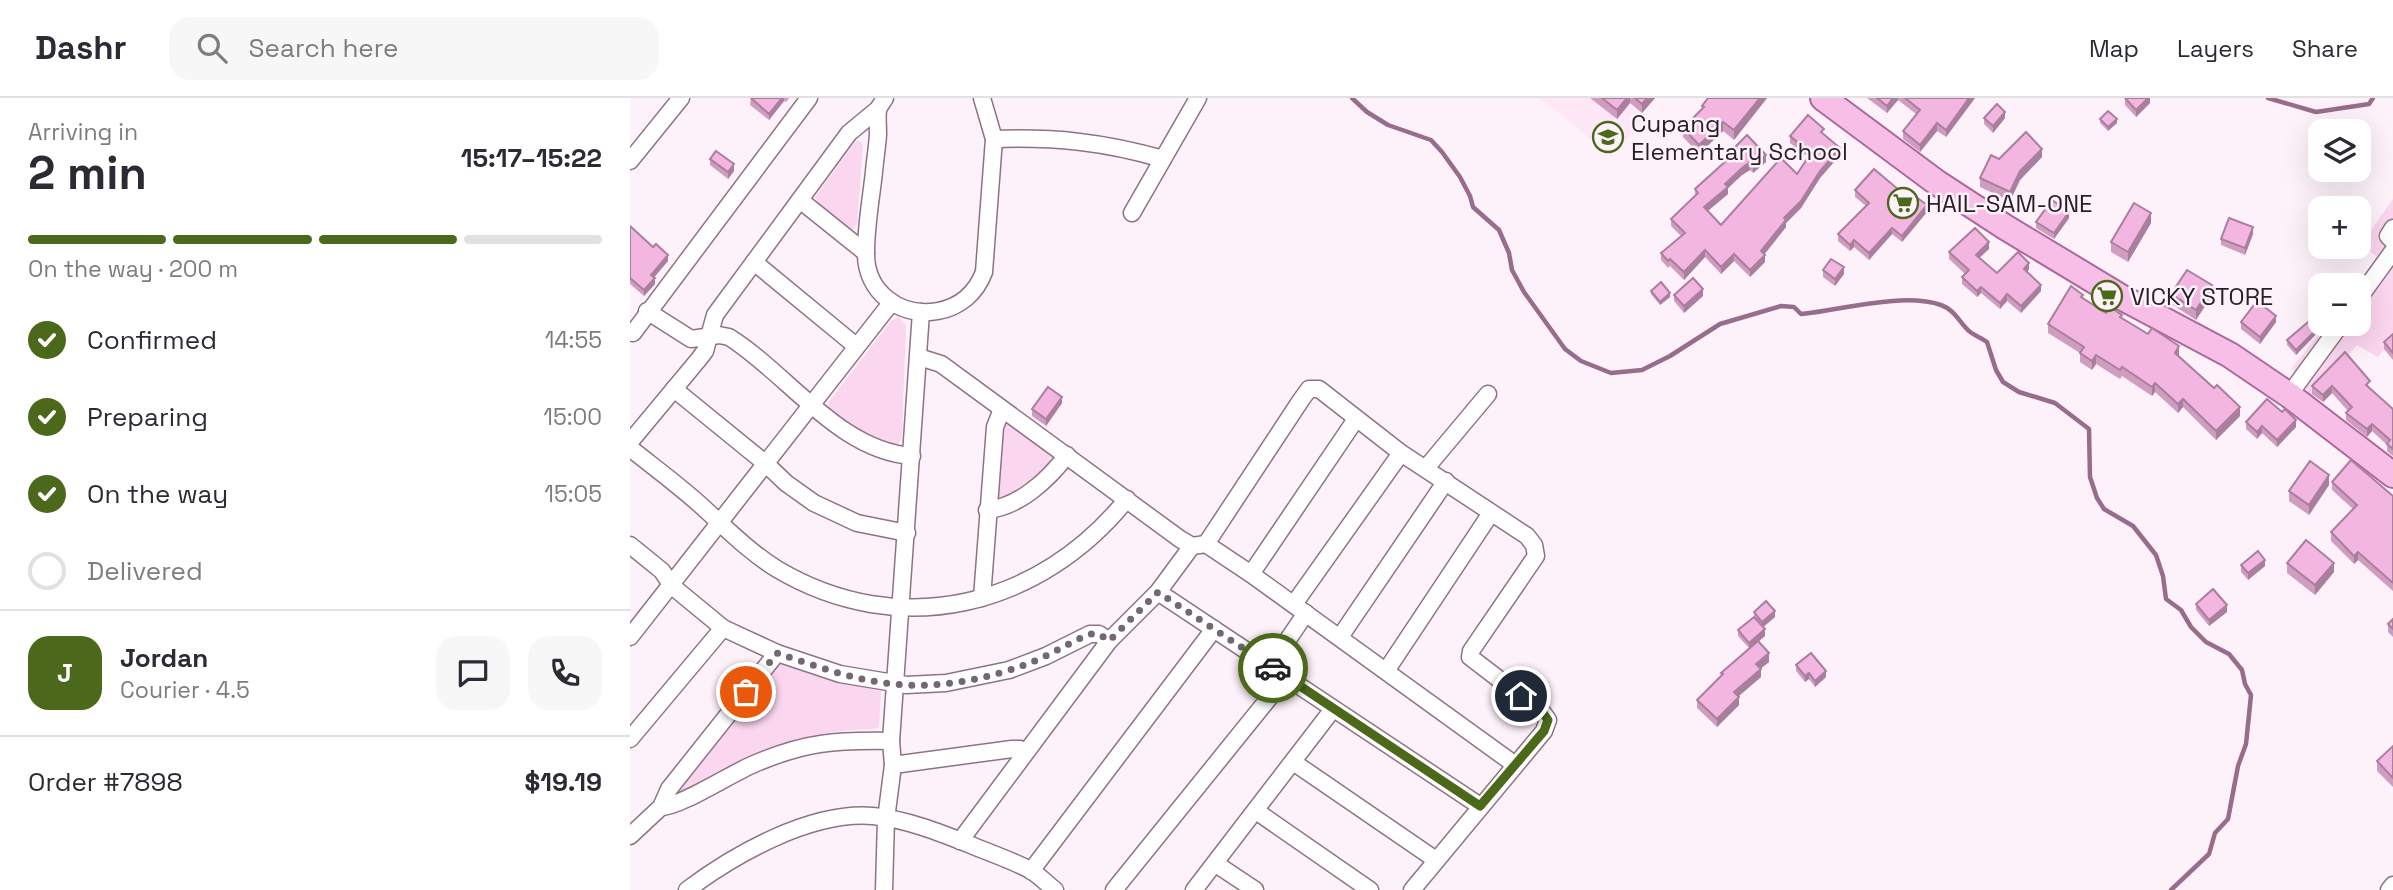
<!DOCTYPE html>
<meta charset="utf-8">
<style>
body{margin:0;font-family:"Space Grotesk",sans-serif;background:#f7f7f7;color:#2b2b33;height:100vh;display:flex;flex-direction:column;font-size:26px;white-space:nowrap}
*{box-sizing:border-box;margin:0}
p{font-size:23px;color:#7c7c81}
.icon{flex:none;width:38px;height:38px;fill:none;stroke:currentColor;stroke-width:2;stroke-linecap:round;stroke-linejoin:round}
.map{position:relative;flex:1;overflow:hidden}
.sheet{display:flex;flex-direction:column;background:#fff;width:630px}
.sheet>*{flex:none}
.controls{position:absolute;left:1678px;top:21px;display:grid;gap:14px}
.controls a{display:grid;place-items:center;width:63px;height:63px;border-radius:14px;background:#fff;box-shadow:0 7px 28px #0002;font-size:35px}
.pin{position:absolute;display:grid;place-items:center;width:60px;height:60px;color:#fff;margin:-30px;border:4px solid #fff;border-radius:50%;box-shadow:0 2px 7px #0007}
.courier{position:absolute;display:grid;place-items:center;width:70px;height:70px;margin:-35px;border:5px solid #4b681b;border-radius:50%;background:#fff;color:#222;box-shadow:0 2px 9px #0007}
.headline em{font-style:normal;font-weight:800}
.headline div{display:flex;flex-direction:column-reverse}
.headline{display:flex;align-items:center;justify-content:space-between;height:119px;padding:0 28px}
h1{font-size:46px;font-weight:800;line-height:52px}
.bar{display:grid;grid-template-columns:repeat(4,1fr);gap:10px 7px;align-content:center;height:84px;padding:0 28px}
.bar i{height:9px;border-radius:5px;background:#e1e1e2}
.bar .selected{background:#4b681b}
.bar p{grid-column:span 4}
.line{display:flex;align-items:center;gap:18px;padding:0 28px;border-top:2px solid #e1e1e2}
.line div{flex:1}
.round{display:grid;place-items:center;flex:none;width:74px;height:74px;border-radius:21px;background:#f7f7f7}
ol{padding:0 28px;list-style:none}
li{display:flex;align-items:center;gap:21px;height:77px}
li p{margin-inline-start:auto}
li .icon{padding:7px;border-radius:50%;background:#4b681b;color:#fff;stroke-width:4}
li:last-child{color:#7c7c81}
li i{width:38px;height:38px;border:4px solid #e1e1e2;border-radius:50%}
header{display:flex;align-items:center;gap:42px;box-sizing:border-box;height:98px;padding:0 35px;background:#fff;border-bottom:2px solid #e1e1e2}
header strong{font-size:33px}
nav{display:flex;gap:38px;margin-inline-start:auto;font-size:24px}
.search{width:490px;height:63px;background:#f7f7f7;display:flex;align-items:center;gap:18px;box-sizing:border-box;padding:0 24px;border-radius:21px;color:#7c7c81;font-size:26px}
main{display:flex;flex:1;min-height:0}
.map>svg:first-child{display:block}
.built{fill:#fee7f6}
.green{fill:#fbd6ef}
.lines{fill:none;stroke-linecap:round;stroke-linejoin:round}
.stream{stroke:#986c8b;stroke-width:4.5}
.street-casing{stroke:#8e7385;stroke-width:19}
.primary-casing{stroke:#ab6999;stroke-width:28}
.street{stroke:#fff;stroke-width:16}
.primary{stroke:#f7bee7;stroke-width:24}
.wall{fill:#d09dc1}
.shaded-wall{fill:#a97f9d}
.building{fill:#f2b6e0;stroke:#a97f9d;stroke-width:2}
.done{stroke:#736870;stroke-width:7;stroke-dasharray:0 12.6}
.route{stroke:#4b681b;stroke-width:9}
.labels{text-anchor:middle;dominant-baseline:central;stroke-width:5;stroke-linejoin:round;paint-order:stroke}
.poi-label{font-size:24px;fill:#281e25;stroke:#fef2fa;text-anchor:start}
</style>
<header>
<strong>Dashr</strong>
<div class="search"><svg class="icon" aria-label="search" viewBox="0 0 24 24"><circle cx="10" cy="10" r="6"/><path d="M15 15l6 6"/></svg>Search here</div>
<nav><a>Map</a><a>Layers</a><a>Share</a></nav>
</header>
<main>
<section class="sheet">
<div class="headline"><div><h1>2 min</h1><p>Arriving in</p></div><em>15:17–15:22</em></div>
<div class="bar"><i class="selected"></i><i class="selected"></i><i class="selected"></i><i></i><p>On the way · 200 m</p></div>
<ol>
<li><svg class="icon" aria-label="check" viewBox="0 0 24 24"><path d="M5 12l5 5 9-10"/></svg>Confirmed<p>14:55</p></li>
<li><svg class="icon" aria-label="check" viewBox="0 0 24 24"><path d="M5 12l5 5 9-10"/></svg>Preparing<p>15:00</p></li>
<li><svg class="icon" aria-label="check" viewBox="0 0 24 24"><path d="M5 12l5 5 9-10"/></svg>On the way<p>15:05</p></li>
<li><i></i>Delivered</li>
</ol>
<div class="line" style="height:126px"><b class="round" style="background:#4b681b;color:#fff">J</b><div><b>Jordan</b><p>Courier · 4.5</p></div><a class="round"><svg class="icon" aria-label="chat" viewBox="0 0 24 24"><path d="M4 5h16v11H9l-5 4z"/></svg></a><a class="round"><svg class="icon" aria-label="phone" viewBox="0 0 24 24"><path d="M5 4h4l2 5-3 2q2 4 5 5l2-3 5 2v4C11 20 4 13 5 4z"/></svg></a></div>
<div class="line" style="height:91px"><div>Order #7898</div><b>$19.19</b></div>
</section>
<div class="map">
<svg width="1763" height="792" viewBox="0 0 1763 792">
<rect width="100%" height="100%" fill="#fef2fa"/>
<!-- built -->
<polygon class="built" points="910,0 992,0 1014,21 982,58"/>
<!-- green -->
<g class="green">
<polygon points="227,42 231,44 233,48 227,127 222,132 188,106 185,99"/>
<polygon points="1763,101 1763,240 1748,259 1727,247 1682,300 1662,270 1696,226 1729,226 1729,187 1726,187 1747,159 1731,146"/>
<path d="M268 219 276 227 272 340 267 348C241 347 219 327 199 312L198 305 261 223Z"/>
<path d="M373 326 378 327 420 353 423 359C413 380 388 394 367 403L365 398Z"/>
<path d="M151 565 213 585 251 593 249 629 244 631C167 633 119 656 53 693L50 692Z"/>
</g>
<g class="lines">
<!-- stream -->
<g class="stream">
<path d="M722 0 737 14 758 27 801 42 812 54 830 79 840 98 843 109 869 132 879 155 882 172 894 194 935 251 951 263 981 275 1012 272 1040 258 1090 226 1151 208 1164 209 1171 216C1211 212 1273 194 1311 207 1325 212 1329 224 1339 233 1343 237 1352 240 1357 244L1366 272 1373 284 1389 294 1425 305 1459 331 1460 379 1467 400 1474 411 1503 428 1526 457 1533 478 1536 501 1551 512 1561 529 1576 544 1599 556 1612 572 1615 586 1621 597 1616 646 1608 668 1598 721 1585 735 1579 756 1541 792"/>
<polyline points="1638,0 1686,14 1739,6 1743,0"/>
</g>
<!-- street casing -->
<g class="street-casing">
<g id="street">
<path d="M248 11C247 19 248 28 248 37 247 50 245 62 244 74 241 101 236 128 236 154 235 194 270 220 308 213 330 209 346 195 354 174L364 41 352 0"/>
<path d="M364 41C425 39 474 44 533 61"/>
<polyline points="0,63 51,0"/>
<polyline points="170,102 236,155"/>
<polyline points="502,115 568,0"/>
<polyline points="1763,130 1758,138 1763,143"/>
<polyline points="124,164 226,248"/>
<polyline points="1729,200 1763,153"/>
<path d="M17 213 61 241 89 237 99 239C158 276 209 353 282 358"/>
<polyline points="0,233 3,235 179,0"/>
<polyline points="289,259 311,266 550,441 562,448 576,446 621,476 884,666"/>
<polyline points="44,291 135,365 156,385 184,405 227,425 277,435"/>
<polyline points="1659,297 1711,226"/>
<polyline points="0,344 69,261 75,253 85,217 219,35 248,11 255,0"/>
<path d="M0 350C26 371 54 391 78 414 100 434 121 455 147 471 270 544 410 509 497 401"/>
<polyline points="796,370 858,296"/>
<path d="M357 412C389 409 418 382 437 357"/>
<polyline points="576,446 671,302 679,291 689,291 771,355 897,438 904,447 906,458 841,553 840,559 913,615 918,622 914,633 782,792"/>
<polyline points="0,447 32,473 42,488 93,530 147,555 210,576 276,587 316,585 379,572 416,558 460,536 469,536 479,543"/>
<polyline points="621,476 726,321"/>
<polyline points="528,494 850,708"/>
<polyline points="352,500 365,329 372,311"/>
<polyline points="664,506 771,355"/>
<polyline points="0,539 261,205"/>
<polyline points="710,539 816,383"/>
<polyline points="640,568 676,515"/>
<polyline points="756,573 861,415"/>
<polyline points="0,641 93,530"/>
<polyline points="663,664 806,762"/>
<polyline points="263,667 382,651 390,651 395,654"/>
<path d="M31 709C50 709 102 675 124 666 175 644 206 642 261 643"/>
<polyline points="626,713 740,792"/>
<polyline points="0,738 31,709 39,691 147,555"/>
<polyline points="330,743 479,543 528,494 562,448"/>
<polyline points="586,766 625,792"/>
<polyline points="401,773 584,531"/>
<path d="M57 792C105 756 181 713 243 718 276 721 311 735 341 747 360 755 381 762 400 772 409 777 417 786 425 792"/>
<polyline points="254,792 256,721 263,667 261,643 265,586 291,214"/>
<polyline points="484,792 656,579"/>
<polyline points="564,792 703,611"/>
<polyline points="1759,792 1763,787"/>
</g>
</g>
<!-- primary casing -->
<g class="primary-casing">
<polyline id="primary" points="1193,0 1306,84 1375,129 1491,199 1600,257 1659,297 1763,377"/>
</g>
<!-- street -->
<use href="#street" class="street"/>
<!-- primary -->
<use href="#primary" class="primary"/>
</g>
<!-- wall -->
<g class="wall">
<polygon points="121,0 159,0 156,4 154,3 139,22 120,7"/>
<polygon points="960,0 1025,0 1012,15 1000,5 987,21"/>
<polygon points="1076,0 1137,0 1104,42 1093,33 1069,56 1053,39 1053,30 1072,11 1072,8 1077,1"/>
<polygon points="1237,0 1345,0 1316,39 1307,33 1290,54 1273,41 1273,33 1286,16 1268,2 1257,15"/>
<polygon points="1520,0 1520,5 1506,19 1495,7 1495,1"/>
<polygon points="1354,20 1375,20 1363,35 1354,26"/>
<polygon points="1470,21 1487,25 1478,33 1470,25"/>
<polygon points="1194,36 1210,57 1190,80 1171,110 1156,125 1156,129 1135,156 1135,164 1120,179 1104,163 1091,176 1075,159 1054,182 1040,168 1038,170 1031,162 1031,155 1051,138 1041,128 1041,121 1065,98 1065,91 1105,54 1105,49 1136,64 1123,75 1120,72 1112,77 1098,90 1098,96 1078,113 1091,127 1167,76 1178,59 1160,45 1160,38"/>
<polygon points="1412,59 1390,82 1380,103 1350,89 1350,80 1369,61"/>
<polygon points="80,61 104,73 98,81 80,67"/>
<polygon points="1225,92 1282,103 1297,114 1272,144 1262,136 1239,162 1224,149 1220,153 1208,143 1208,136 1236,108 1225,99"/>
<polygon points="1439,120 1424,141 1406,130 1406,124"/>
<polygon points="1521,125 1498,164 1481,154 1481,144"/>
<polygon points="0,128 38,163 24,179 25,186 14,198 0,186"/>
<polygon points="1623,136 1615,157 1591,147 1591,141"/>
<polygon points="1359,151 1349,160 1367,175 1399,171 1397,174 1411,193 1391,215 1377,203 1370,211 1351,195 1347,199 1332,186 1332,179 1335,176 1319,161 1319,154"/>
<polygon points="1193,172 1214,176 1205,188 1193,179"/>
<polygon points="1021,193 1040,199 1030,207 1021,196"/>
<polygon points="1541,196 1582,197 1566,222 1541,206"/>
<polygon points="1044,197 1073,198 1054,215 1044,203"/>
<polygon points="1453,200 1476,215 1492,220 1549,257 1548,258 1610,318 1586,342 1553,309 1548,315 1525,294 1522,298 1492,278 1490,281 1466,266 1462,272 1450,264 1450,255 1418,235 1418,226"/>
<polygon points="1611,224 1646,224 1630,246 1611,231"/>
<polygon points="1692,230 1666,257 1657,247 1657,242"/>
<polygon points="1763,236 1763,262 1754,251 1754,244"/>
<polygon points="1715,254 1740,290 1763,311 1763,358 1757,353 1757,347 1742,333 1737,339 1716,322 1716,315 1718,313 1702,295 1693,304 1682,296 1682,288"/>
<polygon points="432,305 416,328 402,318 402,311"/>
<polygon points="1616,324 1666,329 1647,349 1632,335 1627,341 1616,331"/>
<polygon points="1702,384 1763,398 1763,493 1728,462 1724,466 1701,443 1701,434 1723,411 1702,392"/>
<polygon points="1699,387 1679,417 1659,403 1659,393"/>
<polygon points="1657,465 1704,474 1685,497 1657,475"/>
<polygon points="1611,467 1635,468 1618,482 1611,474"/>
<polygon points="1566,506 1597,514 1579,528 1566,512"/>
<polygon points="1124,514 1145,519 1133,529 1135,538 1128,544 1139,564 1130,571 1131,579 1109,598 1109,607 1087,629 1067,610 1067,602 1091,578 1091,575 1119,550 1108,538 1108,532 1124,519"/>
<polygon points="1763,521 1763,539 1758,534 1758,526"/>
<polygon points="1166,567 1196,579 1185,589 1179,581 1175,584 1166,573"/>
<polygon points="1763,648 1763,689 1747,673 1747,663"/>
</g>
<!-- shaded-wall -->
<g class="shaded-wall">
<polygon points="152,0 154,0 154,3 139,22 139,16"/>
<polygon points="997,0 1000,0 1000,5 987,21 987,12"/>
<polygon points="1017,0 1025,0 1012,15 1012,6"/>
<polygon points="1130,0 1137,0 1104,42 1104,32"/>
<polygon points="1263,0 1268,0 1268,2 1257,15 1257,8"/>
<polygon points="1339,0 1345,0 1316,39 1316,32"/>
<polygon points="1518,0 1520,0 1520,5 1506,19 1506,12"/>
<polygon points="1375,14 1375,20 1363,35 1363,28"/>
<polygon points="1487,21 1487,25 1478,33 1478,29"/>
<polygon points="1093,24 1093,33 1069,56 1069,47"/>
<polygon points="1307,25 1307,33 1290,54 1290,47"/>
<polygon points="1210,50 1210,57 1190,80 1171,110 1156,125 1156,129 1131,160 1131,153 1154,120 1190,73"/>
<polygon points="1412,51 1412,59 1390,82 1380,103 1380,94 1390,73"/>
<polygon points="1136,57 1136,64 1123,75 1123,67"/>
<polygon points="1120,64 1120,72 1112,77 1098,90 1098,96 1074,116 1074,109 1095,86 1112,70"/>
<polygon points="104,66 104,73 98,81 98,74"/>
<polygon points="1297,107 1297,114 1272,144 1272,138"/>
<polygon points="1439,114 1439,120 1424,141 1424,135"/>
<polygon points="1521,115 1521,125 1498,164 1498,154"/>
<polygon points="1623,129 1623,136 1615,157 1615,150"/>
<polygon points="1262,130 1262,136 1239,162 1239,155"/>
<polygon points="1224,142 1224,149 1220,153 1220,147"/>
<polygon points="1359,144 1359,151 1346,163 1346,157"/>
<polygon points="1075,152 1075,159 1054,182 1054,174"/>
<polygon points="1104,156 1104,163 1091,176 1091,169"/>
<polygon points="38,157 38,163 21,183 21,177"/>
<polygon points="1135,157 1135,164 1120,179 1120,172"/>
<polygon points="1399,165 1399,171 1394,178 1394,171"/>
<polygon points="1214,169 1214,176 1205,188 1205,181"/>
<polygon points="25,180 25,186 14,198 14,192"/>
<polygon points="1411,187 1411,193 1391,215 1391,208"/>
<polygon points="1582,187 1582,197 1566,222 1566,212"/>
<polygon points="1351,189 1351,195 1347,199 1347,193"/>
<polygon points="1073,191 1073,198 1054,215 1054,208"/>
<polygon points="1040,195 1040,199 1030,207 1030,204"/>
<polygon points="1377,196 1377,203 1370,211 1370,205"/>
<polygon points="1646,218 1646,224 1630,246 1630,239"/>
<polygon points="1692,226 1692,230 1666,257 1666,252"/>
<polygon points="1549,248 1549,257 1545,264 1545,255"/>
<polygon points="1466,257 1466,266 1462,272 1462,263"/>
<polygon points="1525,285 1525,294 1522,298 1522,289"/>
<polygon points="1702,288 1702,295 1693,304 1693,297"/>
<polygon points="432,299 432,305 416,328 416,321"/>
<polygon points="1553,301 1553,309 1548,315 1548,306"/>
<polygon points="1610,309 1610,318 1586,342 1586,333"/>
<polygon points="1666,322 1666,329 1647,349 1647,342"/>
<polygon points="1742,326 1742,333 1737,339 1737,331"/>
<polygon points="1632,328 1632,335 1627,341 1627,334"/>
<polygon points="1699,377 1699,387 1679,417 1679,407"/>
<polygon points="1728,454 1728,462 1724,466 1724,458"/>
<polygon points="1635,462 1635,468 1618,482 1618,475"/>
<polygon points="1704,465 1704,474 1685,497 1685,487"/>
<polygon points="1597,507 1597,514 1579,528 1579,522"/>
<polygon points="1145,513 1145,519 1132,530 1132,524"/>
<polygon points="1135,531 1135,538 1119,551 1119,545"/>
<polygon points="1139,555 1139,564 1126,574 1126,566"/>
<polygon points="1131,571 1131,579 1104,602 1104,594"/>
<polygon points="1196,573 1196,579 1185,589 1185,583"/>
<polygon points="1179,575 1179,581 1175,584 1175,578"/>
<polygon points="1109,599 1109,607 1087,629 1087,621"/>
</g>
<!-- building -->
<g class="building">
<polygon points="121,0 152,0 139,16"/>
<polygon points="972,0 997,0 987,12"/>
<polygon points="1005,0 1017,0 1012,6"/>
<polygon points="1078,0 1130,0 1104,32 1093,24 1069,47 1053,30 1074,9 1072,8"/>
<polygon points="1247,0 1263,0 1257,8"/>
<polygon points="1275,0 1339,0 1316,32 1307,25 1290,47 1273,33 1290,12"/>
<polygon points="1495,0 1518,0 1506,12"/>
<polygon points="1367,6 1375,14 1363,28 1354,20"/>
<polygon points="1478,13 1487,21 1478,29 1470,21"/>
<polygon points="1178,17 1194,31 1191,34 1210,50 1190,73 1171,103 1154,120 1156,122 1131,153 1135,157 1120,172 1104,156 1091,169 1075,152 1054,174 1040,161 1038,163 1031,155 1055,135 1041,121 1068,95 1065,91 1108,52 1105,49 1117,37 1136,57 1123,67 1120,64 1112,70 1095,86 1098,89 1074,109 1091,127 1151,60 1167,76 1181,55 1160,38"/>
<polygon points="1396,34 1412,51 1390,73 1380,94 1350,80 1361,57 1369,61"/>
<polygon points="86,53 104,66 98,74 80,61"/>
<polygon points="1244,71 1282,103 1286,99 1297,107 1272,138 1262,130 1239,155 1224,142 1220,147 1208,136 1239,105 1225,92"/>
<polygon points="1422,102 1439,114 1424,135 1406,124"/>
<polygon points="1504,105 1521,115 1498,154 1481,144"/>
<polygon points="1599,120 1623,129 1615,150 1591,141"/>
<polygon points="0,128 23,149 26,146 38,157 21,177 25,180 14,192 0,180"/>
<polygon points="1345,130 1359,144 1346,157 1367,175 1388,154 1399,165 1394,171 1411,187 1391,208 1377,196 1370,205 1351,189 1347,193 1332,179 1339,172 1319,154"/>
<polygon points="1201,161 1214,169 1205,181 1193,172"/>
<polygon points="1557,172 1582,187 1566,212 1541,196"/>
<polygon points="1063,180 1073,191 1054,208 1044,197"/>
<polygon points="1031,184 1040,195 1030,204 1021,193"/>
<polygon points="1441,188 1453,197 1451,199 1476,215 1480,209 1492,217 1490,219 1518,236 1522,230 1549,248 1545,255 1584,290 1587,287 1610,309 1586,333 1553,301 1548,306 1525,285 1522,289 1492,269 1490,272 1466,257 1462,263 1450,255 1454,249 1418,226"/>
<polygon points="1627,203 1646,218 1630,239 1611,224"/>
<polygon points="1685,218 1690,223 1690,226 1692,226 1666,252 1657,242"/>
<polygon points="1763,236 1763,255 1754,244"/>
<polygon points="1715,254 1740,283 1736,287 1763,311 1763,351 1757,346 1760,342 1742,326 1737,331 1716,315 1722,309 1702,288 1693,297 1682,288"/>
<polygon points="418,289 432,299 416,321 402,311"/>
<polygon points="1637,301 1652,314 1655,311 1666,322 1647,342 1632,328 1627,334 1616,324"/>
<polygon points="1721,362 1763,398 1763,485 1728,454 1724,458 1701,434 1727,407 1702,384"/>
<polygon points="1680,363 1699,377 1679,407 1659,393"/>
<polygon points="1676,442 1704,465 1685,487 1657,465"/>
<polygon points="1628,453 1635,462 1618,475 1611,467"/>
<polygon points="1583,491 1597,507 1579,522 1566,506"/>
<polygon points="1136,503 1145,513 1132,524 1124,514"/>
<polygon points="1124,519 1135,531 1119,545 1108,532"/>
<polygon points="1763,521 1763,531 1758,526"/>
<polygon points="1128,543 1139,555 1126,566 1131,571 1104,594 1109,599 1087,621 1067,602 1093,576 1091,575"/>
<polygon points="1181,555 1196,573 1185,583 1179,575 1175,578 1166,567"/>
<polygon points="1763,648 1763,680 1747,663"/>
</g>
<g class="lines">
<!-- done -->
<path class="done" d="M116 594 147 555C188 569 232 585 276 587 316 589 360 580 397 566 419 558 438 545 460 536H469L479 543 528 494 643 570"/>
<!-- route -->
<polyline class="route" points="643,570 850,708 914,633 918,622 913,615 891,598"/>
</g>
<!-- icons -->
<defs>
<g id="school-ring" transform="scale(1.575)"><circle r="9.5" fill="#fef2fa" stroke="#4b681b" stroke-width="1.5"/><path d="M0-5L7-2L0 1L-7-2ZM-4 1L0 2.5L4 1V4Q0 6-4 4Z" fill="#4b681b"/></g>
<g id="supermarket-ring" transform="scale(1.575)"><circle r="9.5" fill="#fef2fa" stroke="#4b681b" stroke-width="1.5"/><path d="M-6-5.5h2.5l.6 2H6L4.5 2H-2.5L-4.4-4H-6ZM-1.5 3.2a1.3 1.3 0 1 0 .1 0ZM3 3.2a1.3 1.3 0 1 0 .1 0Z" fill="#4b681b"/></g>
</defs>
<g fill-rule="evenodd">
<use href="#school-ring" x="978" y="39"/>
<use href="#supermarket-ring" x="1273" y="105"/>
<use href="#supermarket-ring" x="1477" y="198"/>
</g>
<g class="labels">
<!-- poi labels -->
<g class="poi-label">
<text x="1001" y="25">Cupang<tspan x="1001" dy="28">Elementary School</tspan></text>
<text x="1296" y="105">HAIL-SAM-ONE</text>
<text x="1500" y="198">VICKY STORE</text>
</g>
</g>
</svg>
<div class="controls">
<a><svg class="icon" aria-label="layers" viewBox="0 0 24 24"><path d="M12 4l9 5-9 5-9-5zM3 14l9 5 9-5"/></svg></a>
<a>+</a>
<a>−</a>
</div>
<div class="pin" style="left:116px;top:594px;background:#ea580c"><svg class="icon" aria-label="bag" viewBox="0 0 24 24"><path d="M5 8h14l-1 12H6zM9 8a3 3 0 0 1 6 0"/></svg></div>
<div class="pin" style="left:891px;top:598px;background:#1f2937"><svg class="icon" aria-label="home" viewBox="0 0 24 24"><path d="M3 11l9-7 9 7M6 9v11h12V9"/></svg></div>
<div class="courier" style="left:643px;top:570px"><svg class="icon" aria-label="car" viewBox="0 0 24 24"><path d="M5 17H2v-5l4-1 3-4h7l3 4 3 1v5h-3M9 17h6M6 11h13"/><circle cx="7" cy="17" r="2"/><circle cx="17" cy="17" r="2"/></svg></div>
</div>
</main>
